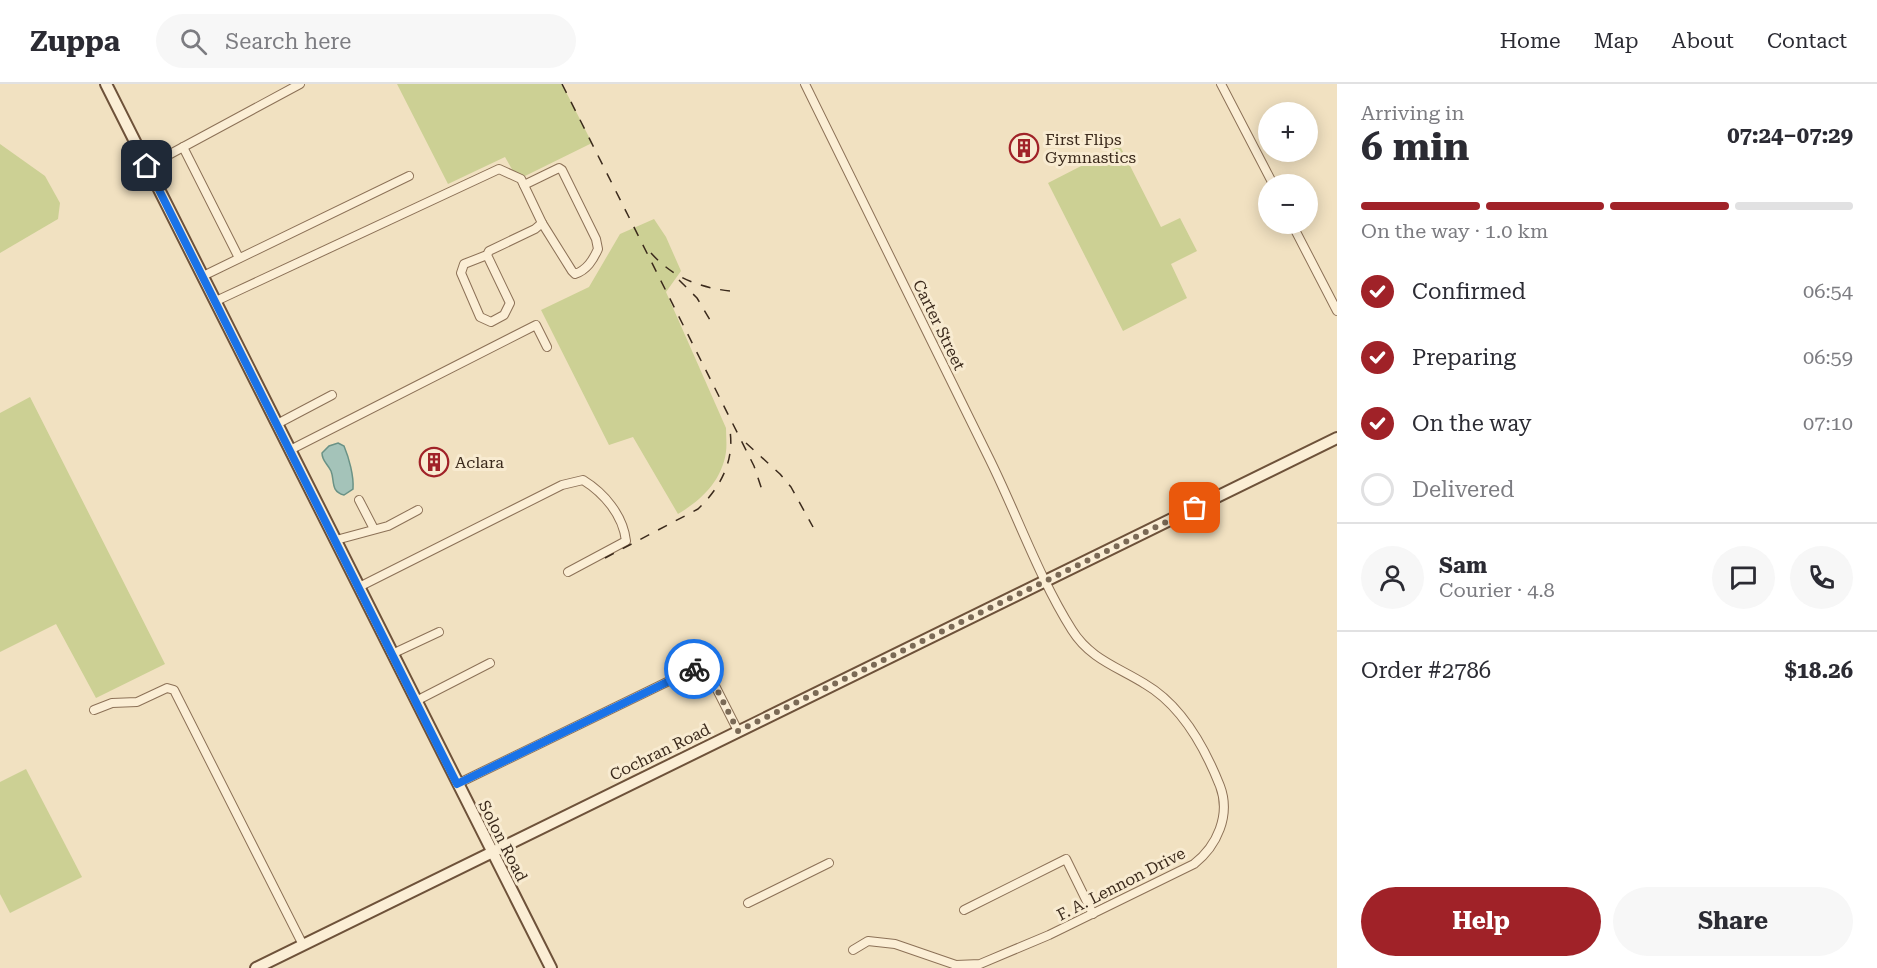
<!DOCTYPE html>
<meta charset="utf-8">
<style>
body{margin:0;font-family:"Roboto Serif",serif;background:#f7f7f7;color:#2b2b33;height:100vh;display:flex;flex-direction:column;font-size:22px;white-space:nowrap}
*{box-sizing:border-box;margin:0}
p{font-size:20px;color:#7c7c81}
.icon{flex:none;width:33px;height:33px;fill:none;stroke:currentColor;stroke-width:2;stroke-linecap:round;stroke-linejoin:round}
.map{position:relative;flex:1;overflow:hidden}
.drawer{display:flex;flex-direction:column;background:#fff;width:540px}
.drawer>*{flex:none}
.buttons{position:absolute;left:1258px;top:18px;display:grid;gap:12px}
.buttons a{display:grid;place-items:center;width:60px;height:60px;border-radius:50%;background:#fff;box-shadow:0 3px 15px #0003;font-size:30px}
.pin{position:absolute;display:grid;place-items:center;width:51px;height:51px;color:#fff;margin:-26px;border-radius:12px;box-shadow:0 3px 9px #0006}
.courier{position:absolute;display:grid;place-items:center;width:60px;height:60px;margin:-30px;border:4px solid #1a73e8;border-radius:50%;background:#fff;color:#222;box-shadow:0 2px 8px #0007}
.head em{font-style:normal;font-weight:700}
.head div{display:flex;flex-direction:column-reverse}
.head{display:flex;align-items:center;justify-content:space-between;height:102px;padding:0 24px}
h1{font-size:39px;font-weight:700;line-height:45px}
.bar{display:grid;grid-template-columns:repeat(4,1fr);gap:9px 6px;align-content:center;height:72px;padding:0 24px}
.bar i{height:8px;border-radius:4px;background:#e1e1e2}
.bar .current{background:#a02228}
.bar p{grid-column:span 4}
.line{display:flex;align-items:center;gap:15px;padding:0 24px;border-top:2px solid #e1e1e2}
.line div{flex:1}
.round{display:grid;place-items:center;flex:none;width:63px;height:63px;border-radius:32px;background:#f7f7f7}
ol{padding:0 24px;list-style:none}
li{display:flex;align-items:center;gap:18px;height:66px}
li p{margin-inline-start:auto}
li .icon{padding:6px;border-radius:50%;background:#a02228;color:#fff;stroke-width:4}
li:last-child{color:#7c7c81}
li i{width:33px;height:33px;border:3px solid #e1e1e2;border-radius:50%}
.primary-button{display:flex;gap:12px;margin-top:auto;padding:12px 24px}
.primary-button a{flex:1;height:69px;border-radius:36px;background:#a02228;color:#fff;font-size:24px;font-weight:700;line-height:69px;text-align:center}
.primary-button a+a{background:#f7f7f7;color:#2b2b33}
header{display:flex;align-items:center;gap:36px;box-sizing:border-box;height:84px;padding:0 30px;background:#fff;border-bottom:2px solid #e1e1e2}
header strong{font-size:28px}
nav{display:flex;gap:33px;margin-inline-start:auto;font-size:21px}
.search{width:420px;height:54px;background:#f7f7f7;display:flex;align-items:center;gap:15px;box-sizing:border-box;padding:0 21px;border-radius:33px;color:#7c7c81;font-size:22px}
main{display:flex;flex:1;min-height:0}
.map>svg:first-child{display:block}
.green{fill:#ccd094}
.water{fill:#a4c3b9;stroke:#6a9286;stroke-width:1.5}
.lines{fill:none;stroke-linecap:round;stroke-linejoin:round}
.street-casing{stroke:#8c7157;stroke-width:10}
.secondary-casing{stroke:#6e523a;stroke-width:14}
.street{stroke:#fbeed5;stroke-width:8}
.secondary{stroke:#fbeed5;stroke-width:10}
.rail{stroke:#3b2a1c;stroke-width:1.5;stroke-dasharray:10 10;stroke-linecap:butt}
.done{stroke:#7b6a56;stroke-width:6;stroke-dasharray:0 10.8}
.route{stroke:#1a73e8;stroke-width:8}
.labels{text-anchor:middle;dominant-baseline:central;stroke-width:6;stroke-linejoin:round;paint-order:stroke}
.poi-label{font-size:16px;fill:#3b2a1c;stroke:#f8ebd1;text-anchor:start}
.street-label{font-size:16px;fill:#3b2a1c;stroke:#f8ebd1}
</style>
<header>
<strong>Zuppa</strong>
<div class="search"><svg class="icon" aria-label="search" viewBox="0 0 24 24"><circle cx="10" cy="10" r="6"/><path d="M15 15l6 6"/></svg>Search here</div>
<nav><a>Home</a><a>Map</a><a>About</a><a>Contact</a></nav>
</header>
<main>
<div class="map">
<svg width="1337" height="884" viewBox="0 0 1337 884">
<rect width="100%" height="100%" fill="#f1e1c1"/>
<!-- green -->
<g class="green">
<polygon points="397,0 562,0 592,59 525,92 513,87 505,73 448,100"/>
<polygon points="0,60 45,92 60,119 58,135 0,169"/>
<polygon points="1120,62 1161,143 1180,134 1197,167 1171,180 1187,214 1123,247 1048,99"/>
<path d="M654 135 666 153 681 187 666 208 726 344C726 352 727 360 726 368 722 396 702 416 678 430L633 353 609 361 541 226 589 203 620 150Z"/>
<polygon points="30,313 165,580 96,614 56,540 0,568 0,329"/>
<polygon points="26,685 82,793 10,829 0,810 0,698"/>
</g>
<!-- water -->
<path class="water" d="M338 359 344 362C349 374 354 392 353 405L344 411C330 407 335 397 331 387 327 379 322 377 322 369L329 362Z"/>
<g class="lines">
<!-- street casing -->
<g class="street-casing">
<g id="street">
<path d="M805 0C865 124 928 248 988 372 1016 428 1039 494 1072 546 1090 575 1118 583 1145 600 1181 621 1205 664 1220 702 1231 731 1217 762 1194 780L1049 851 980 880 956 881 895 860 868 857 853 866"/>
<polyline points="1221,0 1273,100"/>
<polyline points="183,63 239,174"/>
<polyline points="148,82 300,0"/>
<path d="M524 101 559 84 562 86 596 155 598 165C593 176 587 186 575 190L572 187 542 139"/>
<polyline points="1292,140 1337,227"/>
<polyline points="203,192 409,92"/>
<polyline points="216,217 499,85 521,95 542,139 535,145 489,167 487,171 510,219 504,231 491,238 480,233 461,189 464,180 487,171"/>
<polyline points="277,340 332,311"/>
<polyline points="290,366 536,241 547,263"/>
<polyline points="359,416 374,445"/>
<polyline points="336,456 388,442 418,426"/>
<path d="M359 503 562 401 583 396C604 409 623 431 626 457L568 488"/>
<polyline points="392,570 439,548"/>
<polyline points="416,617 490,579"/>
<polyline points="94,626 112,619 137,618 167,604 174,606 303,861"/>
<polyline points="457,700 704,580 738,647"/>
<polyline points="748,819 829,779"/>
<polyline points="964,826 1066,775 1093,830"/>
</g>
</g>
<!-- secondary casing -->
<g class="secondary-casing">
<g id="secondary">
<polyline points="106,0 551,884"/>
<polyline points="256,884 1337,354"/>
</g>
</g>
<!-- street -->
<use href="#street" class="street"/>
<!-- secondary -->
<use href="#secondary" class="secondary"/>
<!-- rail -->
<g class="rail">
<polyline points="562,0 754,382 762,406"/>
<path d="M651 169C675 196 704 205 739 208"/>
<polyline points="679,196 697,214 713,241"/>
<polyline points="746,359 780,390 791,403 813,443"/>
<path d="M605 474 698 425C722 402 736 374 729 341"/>
</g>
</g>
<g class="lines">
<!-- done -->
<polyline class="done" points="694,585 704,580 738,647 1195,424"/>
<!-- route -->
<polyline class="route" points="147,82 457,700 694,585"/>
</g>
<!-- icons -->
<defs>
<g id="building-ring" transform="scale(1.5)"><circle r="9.5" fill="#f8ebd1" stroke="#a02228" stroke-width="1.5"/><path d="M-4-6H4V6H1V3H-1V6H-4ZM-2.5-4.3h1.7v1.8h-1.7ZM.8-4.3h1.7v1.8H.8ZM-2.5-1h1.7V.8h-1.7ZM.8-1h1.7V.8H.8Z" fill="#a02228"/></g>
</defs>
<g fill-rule="evenodd">
<use href="#building-ring" x="1024" y="64"/>
<use href="#building-ring" x="434" y="378"/>
</g>
<g class="labels">
<!-- poi labels -->
<g class="poi-label">
<text x="1045" y="55">First Flips<tspan x="1045" dy="18">Gymnastics</tspan></text>
<text x="455" y="378">Aclara</text>
</g>
<!-- street labels -->
<g class="street-label">
<text transform="translate(939 241) rotate(64)">Carter Street</text>
<text transform="translate(660 668) rotate(-26)">Cochran Road</text>
<text transform="translate(503 757) rotate(63)">Solon Road</text>
<text transform="translate(1121 800) rotate(-27)">F. A. Lennon Drive</text>
</g>
</g>
</svg>
<div class="buttons">
<a>+</a>
<a>−</a>
</div>
<div class="pin" style="left:1195px;top:424px;background:#ea580c"><svg class="icon" aria-label="bag" viewBox="0 0 24 24"><path d="M5 8h14l-1 12H6zM9 8a3 3 0 0 1 6 0"/></svg></div>
<div class="pin" style="left:147px;top:82px;background:#1f2937"><svg class="icon" aria-label="home" viewBox="0 0 24 24"><path d="M3 11l9-7 9 7M6 9v11h12V9"/></svg></div>
<div class="courier" style="left:694px;top:585px"><svg class="icon" aria-label="bike" viewBox="0 0 24 24"><circle cx="6" cy="16" r="4"/><circle cx="18" cy="16" r="4"/><path d="M6 16l4-8h5l3 8M10 8l3 8H6M13 5h3"/></svg></div>
</div>
<section class="drawer">
<div class="head"><div><h1>6 min</h1><p>Arriving in</p></div><em>07:24–07:29</em></div>
<div class="bar"><i class="current"></i><i class="current"></i><i class="current"></i><i></i><p>On the way · 1.0 km</p></div>
<ol>
<li><svg class="icon" aria-label="check" viewBox="0 0 24 24"><path d="M5 12l5 5 9-10"/></svg>Confirmed<p>06:54</p></li>
<li><svg class="icon" aria-label="check" viewBox="0 0 24 24"><path d="M5 12l5 5 9-10"/></svg>Preparing<p>06:59</p></li>
<li><svg class="icon" aria-label="check" viewBox="0 0 24 24"><path d="M5 12l5 5 9-10"/></svg>On the way<p>07:10</p></li>
<li><i></i>Delivered</li>
</ol>
<div class="line" style="height:108px"><a class="round"><svg class="icon" aria-label="person" viewBox="0 0 24 24"><circle cx="12" cy="8" r="4"/><path d="M4 21q1-7 8-7t8 7"/></svg></a><div><b>Sam</b><p>Courier · 4.8</p></div><a class="round"><svg class="icon" aria-label="chat" viewBox="0 0 24 24"><path d="M4 5h16v11H9l-5 4z"/></svg></a><a class="round"><svg class="icon" aria-label="phone" viewBox="0 0 24 24"><path d="M5 4h4l2 5-3 2q2 4 5 5l2-3 5 2v4C11 20 4 13 5 4z"/></svg></a></div>
<div class="line" style="height:78px"><div>Order #2786</div><b>$18.26</b></div>
<div class="primary-button"><a>Help</a><a>Share</a></div>
</section>
</main>
